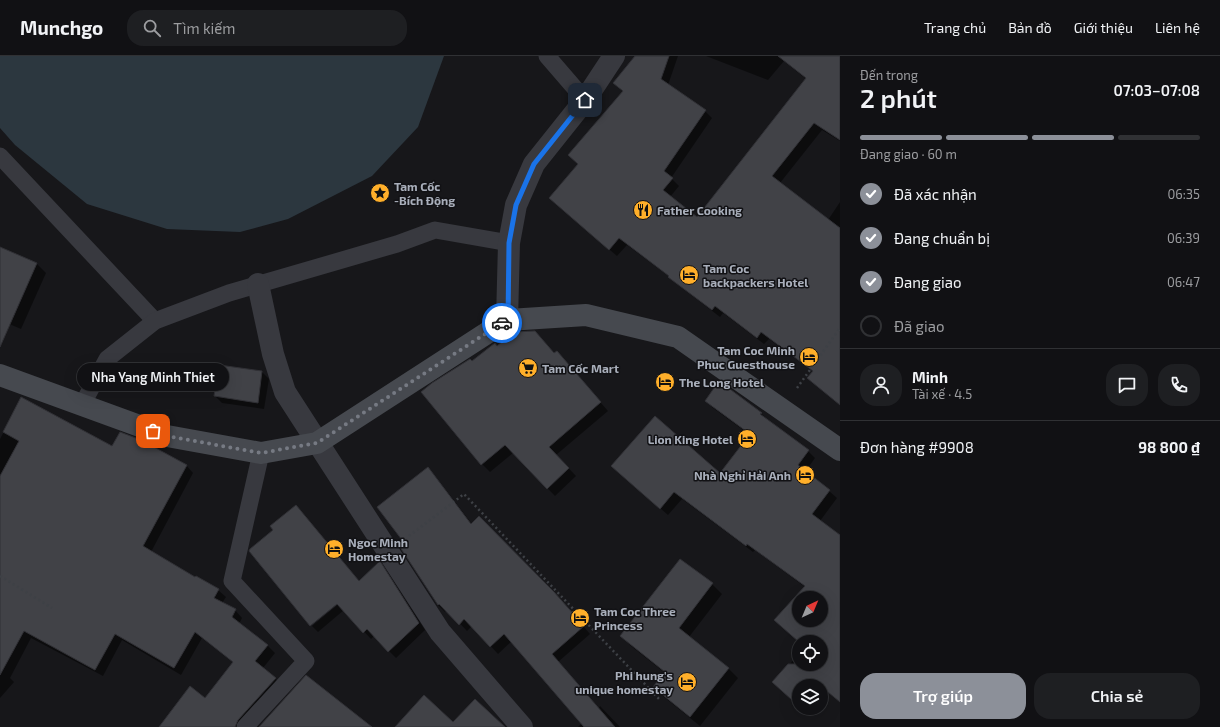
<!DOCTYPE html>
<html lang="vi">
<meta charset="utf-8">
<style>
body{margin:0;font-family:"Exo 2",sans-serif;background:#1e1f22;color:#f1f3f6;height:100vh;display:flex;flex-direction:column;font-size:15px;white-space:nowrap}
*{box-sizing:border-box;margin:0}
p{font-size:13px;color:#9c9da0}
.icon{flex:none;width:22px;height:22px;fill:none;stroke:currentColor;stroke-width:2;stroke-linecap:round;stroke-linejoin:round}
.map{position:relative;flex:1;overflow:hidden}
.side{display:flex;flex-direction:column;background:#111114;width:380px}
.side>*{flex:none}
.needle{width:26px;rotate:44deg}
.fabs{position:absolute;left:792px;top:535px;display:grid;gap:8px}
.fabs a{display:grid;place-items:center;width:36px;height:36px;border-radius:50%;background:#111114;box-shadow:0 4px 16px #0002,0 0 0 1px #303134;font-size:20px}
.pin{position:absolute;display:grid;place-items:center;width:34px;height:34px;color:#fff;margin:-17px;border-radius:8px;box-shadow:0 2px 6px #0006}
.courier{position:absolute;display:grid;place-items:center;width:40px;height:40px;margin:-20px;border:3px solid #1a73e8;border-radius:50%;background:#fff;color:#222;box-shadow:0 1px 5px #0007}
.bubble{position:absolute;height:28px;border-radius:14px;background:#111114;box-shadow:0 4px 16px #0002,0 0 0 1px #303134;font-size:13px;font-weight:600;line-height:28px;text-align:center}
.head em{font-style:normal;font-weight:600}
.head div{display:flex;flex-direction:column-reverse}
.head{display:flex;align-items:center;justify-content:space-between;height:68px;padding:0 20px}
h1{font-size:26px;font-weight:600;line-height:30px}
.bar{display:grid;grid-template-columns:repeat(4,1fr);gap:6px 4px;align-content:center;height:48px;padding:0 20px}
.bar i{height:5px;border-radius:3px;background:#303134}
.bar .on{background:#8c9099}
.bar p{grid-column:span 4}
.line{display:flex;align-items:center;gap:10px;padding:0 20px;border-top:1px solid #303134}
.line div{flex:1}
.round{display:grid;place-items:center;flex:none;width:42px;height:42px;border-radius:16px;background:#1e1f22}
ol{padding:0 20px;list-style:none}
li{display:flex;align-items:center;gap:12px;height:44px}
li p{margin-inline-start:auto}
li .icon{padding:4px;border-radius:50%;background:#8c9099;color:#fff;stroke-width:4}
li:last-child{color:#9c9da0}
li i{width:22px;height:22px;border:2px solid #303134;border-radius:50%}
.primary-button{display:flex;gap:8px;margin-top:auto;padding:8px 20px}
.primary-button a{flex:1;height:46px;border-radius:16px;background:#8c9099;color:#fff;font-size:16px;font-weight:600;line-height:46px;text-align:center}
.primary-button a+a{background:#1e1f22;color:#f1f3f6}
header{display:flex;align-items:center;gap:24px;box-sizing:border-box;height:56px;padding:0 20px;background:#111114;border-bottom:1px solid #303134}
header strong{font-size:19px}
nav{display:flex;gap:22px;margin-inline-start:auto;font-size:14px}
.search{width:280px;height:36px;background:#1e1f22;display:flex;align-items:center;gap:10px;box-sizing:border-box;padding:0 14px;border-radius:16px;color:#9c9da0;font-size:15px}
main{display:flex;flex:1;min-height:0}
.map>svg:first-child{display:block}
.water{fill:#2c373f}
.shadow{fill:#0007;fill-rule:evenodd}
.building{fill:#414247;stroke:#313136;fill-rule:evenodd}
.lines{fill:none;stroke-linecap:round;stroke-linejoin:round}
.path{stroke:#3e4146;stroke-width:2.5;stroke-dasharray:2 3;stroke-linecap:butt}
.lane{stroke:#38393f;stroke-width:17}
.street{stroke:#38393f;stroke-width:22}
.secondary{stroke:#46494f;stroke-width:22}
.done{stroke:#767a83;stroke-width:4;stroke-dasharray:0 7.2}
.route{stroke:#1a73e8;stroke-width:5}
.labels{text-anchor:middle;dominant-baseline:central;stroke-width:3;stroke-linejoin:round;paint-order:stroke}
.poi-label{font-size:12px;font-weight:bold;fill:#a9afbb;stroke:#121215;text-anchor:start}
</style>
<header>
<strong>Munchgo</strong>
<div class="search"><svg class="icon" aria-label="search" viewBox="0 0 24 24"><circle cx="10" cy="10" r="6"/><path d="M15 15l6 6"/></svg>Tìm kiếm</div>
<nav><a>Trang chủ</a><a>Bản đồ</a><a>Giới thiệu</a><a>Liên hệ</a></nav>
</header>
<main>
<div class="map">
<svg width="840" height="671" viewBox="0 0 840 671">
<rect width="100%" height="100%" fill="#17171a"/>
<!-- water -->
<polygon class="water" points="0,0 444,0 418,71 372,120 288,163 240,176 167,173 87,148 15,89 0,72"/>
<!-- shadow -->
<g class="shadow">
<polygon points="636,0 678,0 668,29 705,55 712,62 671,122 679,130 670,141 698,162 806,23 784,5 768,24 706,0 837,0 840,1 840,85 822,74 780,127 828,164 840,146 840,349 808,322 814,316 769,283 764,288 723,257 720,261 677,228 670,221 627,189 617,200 557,149 578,108 623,36 614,27"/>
<polygon points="0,192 37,208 46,217 21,273 0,264"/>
<polygon points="535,276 555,298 564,305 608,355 556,399 576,420 555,440 513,397 490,416 482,408 472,306 497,291"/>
<polygon points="262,316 269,323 264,353 222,347 215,340"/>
<polygon points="22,342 113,392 186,409 193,417 151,496 196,522 218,534 226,541 222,547 235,554 242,562 239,568 268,590 275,597 263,612 283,630 245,671 160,671 205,643 234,607 202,582 181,619 122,584 103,620 31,582 10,622 14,626 0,642 0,383"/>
<path d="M706 344 761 357 768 365 808 395 815 402 805 416 829 435 837 442 820 465 840 480V646L819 629 818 630H799V650L774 626 799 598V608H821V586H799L783 571 805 531 755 494 753 496 682 443 668 459 620 417 720 419 750 379 713 352ZM799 542H821V564H799Z"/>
<polygon points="428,413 435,420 472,468 561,544 590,578 558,606 599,652 600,650 620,671 578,671 582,667 512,585 498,598 472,570 467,575 447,554 445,556 438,549 399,488 404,484"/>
<polygon points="296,450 303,457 359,526 380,507 386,514 425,574 396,602 374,580 371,583 344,554 318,576 312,570 341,546 274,474"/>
<polygon points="681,504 712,528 722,538 689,581 728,612 738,622 700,670 664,641 654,631 665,617 631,590 622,580"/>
<polygon points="799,589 799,597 795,593"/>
</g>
<!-- building -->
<g class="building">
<polygon points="635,0 669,0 661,23 706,54 664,115 673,122 663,134 697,161 806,22 778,0 840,0 840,84 814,67 772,120 840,172 840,349 807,322 813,315 761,276 757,282 715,250 712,254 668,221 669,220 619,182 609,194 549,142 578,108 568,99 623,35 613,27"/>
<polygon points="0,191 37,207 0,291"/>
<polygon points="535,275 554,297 557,295 601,346 549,391 569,412 547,433 505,389 481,409 421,336 432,327 470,303 472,305 495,287 497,290 513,276"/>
<polygon points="219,309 262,315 258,347 214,340"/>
<path d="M719 325 762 357 760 358 809 394 798 409 830 434 812 458 840 479V646L811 622 804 630H799V636L792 644 772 626 788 608H824L821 605V586H799L774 564 805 530 747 488 746 490 674 436 660 453 611 410 655 360 720 417 750 378 705 345ZM799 542H821V564H799Z"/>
<polygon points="21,341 112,390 120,376 141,384 187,409 143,490 195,521 196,520 219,533 214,542 236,553 232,561 268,589 255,605 276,622 238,664 235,671 159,671 190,630 205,642 233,606 195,576 174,612 115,578 95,614 24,575 0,619 0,420 19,385 3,376"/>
<polygon points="428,411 471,468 479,460 554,536 584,570 552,598 615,671 584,671 504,578 490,591 464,563 459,569 439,548 438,549 398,488 402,484 377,451"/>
<polygon points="296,449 359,525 380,505 419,567 388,596 367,573 363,577 337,548 310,570 249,495 250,493 273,474 270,470"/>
<polygon points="680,503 713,527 679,572 729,612 690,661 653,631 665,616 620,580"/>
<polygon points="306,619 372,671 259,671"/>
<polygon points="424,639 453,666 475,643 505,671 395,671"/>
</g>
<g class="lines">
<!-- path -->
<g class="path">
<polyline points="797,332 840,272"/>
<polyline points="409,480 464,438 659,643"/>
<polyline points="0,520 52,552"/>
</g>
<!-- lane -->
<g class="lane">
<polyline points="547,0 585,44"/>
<polyline points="0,100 155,265"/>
<polyline points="82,349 107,303 155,265 229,237 397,188 435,174 509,187"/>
<polyline points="245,671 306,605 232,525 261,397"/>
</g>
<!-- street -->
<g class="street">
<polyline points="258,228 273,298 285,336 440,576 522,671"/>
<polyline points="507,264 509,187 516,149 534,108 585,44 614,0"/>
</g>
<!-- secondary -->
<polyline class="secondary" points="0,319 167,380 261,397 317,387 507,264 586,259 678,281 840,394"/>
</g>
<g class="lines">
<!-- done -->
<polyline class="done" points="153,375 167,380 261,397 317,387 502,267"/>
<!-- route -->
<polyline class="route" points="502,267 508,264 509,187 516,149 534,108 585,44"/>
</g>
<!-- icons -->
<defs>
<g id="sight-disc" transform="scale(1)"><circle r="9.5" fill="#ffaf2a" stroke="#121215"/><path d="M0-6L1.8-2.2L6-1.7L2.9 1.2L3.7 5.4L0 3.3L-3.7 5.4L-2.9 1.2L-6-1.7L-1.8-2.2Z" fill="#111"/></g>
<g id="restaurant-disc" transform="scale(1)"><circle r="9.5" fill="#ffaf2a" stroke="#121215"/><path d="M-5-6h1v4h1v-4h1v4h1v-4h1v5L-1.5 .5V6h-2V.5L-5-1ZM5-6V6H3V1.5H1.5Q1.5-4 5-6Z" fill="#111"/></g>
<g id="hotel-disc" transform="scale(1)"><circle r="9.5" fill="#ffaf2a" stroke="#121215"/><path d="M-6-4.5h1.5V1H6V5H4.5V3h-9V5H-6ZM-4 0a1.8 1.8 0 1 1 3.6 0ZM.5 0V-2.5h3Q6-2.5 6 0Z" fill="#111"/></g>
<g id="supermarket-disc" transform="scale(1)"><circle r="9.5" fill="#ffaf2a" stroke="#121215"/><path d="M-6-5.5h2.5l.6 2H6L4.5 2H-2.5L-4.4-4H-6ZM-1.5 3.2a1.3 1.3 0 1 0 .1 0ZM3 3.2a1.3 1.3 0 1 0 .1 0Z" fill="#111"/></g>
</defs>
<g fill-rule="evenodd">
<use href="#sight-disc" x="380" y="137"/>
<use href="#restaurant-disc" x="643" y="154"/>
<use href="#hotel-disc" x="689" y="219"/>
<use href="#hotel-disc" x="809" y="301"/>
<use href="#supermarket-disc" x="528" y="312"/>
<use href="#hotel-disc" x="665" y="326"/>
<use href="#hotel-disc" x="747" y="383"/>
<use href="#hotel-disc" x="805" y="419"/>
<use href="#hotel-disc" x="334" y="493"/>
<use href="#hotel-disc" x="580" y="562"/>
<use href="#hotel-disc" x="687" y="626"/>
</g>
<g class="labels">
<!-- poi labels -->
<g class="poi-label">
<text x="394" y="130">Tam Cốc<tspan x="394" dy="14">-Bích Động</tspan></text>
<text x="657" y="154">Father Cooking</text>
<text x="703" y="212">Tam Coc<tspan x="703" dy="14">backpackers Hotel</tspan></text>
<text x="795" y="294" text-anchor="end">Tam Coc Minh<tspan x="795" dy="14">Phuc Guesthouse</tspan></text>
<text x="542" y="312">Tam Cốc Mart</text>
<text x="679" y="326">The Long Hotel</text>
<text x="733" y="383" text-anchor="end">Lion King Hotel</text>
<text x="791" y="419" text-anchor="end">Nhà Nghỉ Hải Anh</text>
<text x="348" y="486">Ngoc Minh<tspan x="348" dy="14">Homestay</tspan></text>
<text x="594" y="555">Tam Coc Three<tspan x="594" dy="14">Princess</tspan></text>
<text x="673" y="619" text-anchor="end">Phi hung's<tspan x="673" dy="14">unique homestay</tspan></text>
</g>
</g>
</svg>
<div class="fabs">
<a><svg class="needle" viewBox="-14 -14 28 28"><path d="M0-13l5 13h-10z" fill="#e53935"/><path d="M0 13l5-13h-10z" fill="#9c9da0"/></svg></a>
<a><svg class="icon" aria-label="locate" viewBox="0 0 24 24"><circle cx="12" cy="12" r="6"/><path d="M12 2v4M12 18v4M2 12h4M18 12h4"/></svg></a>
<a><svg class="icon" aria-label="layers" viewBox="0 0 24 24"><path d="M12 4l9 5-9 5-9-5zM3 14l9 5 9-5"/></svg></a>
</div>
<div class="pin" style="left:153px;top:375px;background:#ea580c"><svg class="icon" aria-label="bag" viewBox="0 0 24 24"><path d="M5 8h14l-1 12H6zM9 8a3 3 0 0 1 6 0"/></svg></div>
<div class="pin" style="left:585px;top:44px;background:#1f2937"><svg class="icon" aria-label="home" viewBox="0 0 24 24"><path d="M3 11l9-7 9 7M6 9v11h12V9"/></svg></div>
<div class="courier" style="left:502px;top:267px"><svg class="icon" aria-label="car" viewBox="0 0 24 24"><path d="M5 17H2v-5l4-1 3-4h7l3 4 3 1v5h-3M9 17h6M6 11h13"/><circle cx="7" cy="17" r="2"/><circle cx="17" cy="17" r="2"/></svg></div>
<div class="bubble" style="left:77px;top:307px;width:152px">Nha Yang Minh Thiet</div>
</div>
<section class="side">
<div class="head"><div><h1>2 phút</h1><p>Đến trong</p></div><em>07:03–07:08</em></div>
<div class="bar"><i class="on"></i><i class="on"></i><i class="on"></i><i></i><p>Đang giao · 60 m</p></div>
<ol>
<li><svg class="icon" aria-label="check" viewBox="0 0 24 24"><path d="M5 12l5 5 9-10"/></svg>Đã xác nhận<p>06:35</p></li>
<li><svg class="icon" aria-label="check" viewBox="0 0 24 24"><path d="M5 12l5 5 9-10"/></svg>Đang chuẩn bị<p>06:39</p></li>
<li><svg class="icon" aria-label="check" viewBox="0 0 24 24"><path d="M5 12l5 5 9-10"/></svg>Đang giao<p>06:47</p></li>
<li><i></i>Đã giao</li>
</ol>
<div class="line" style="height:72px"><a class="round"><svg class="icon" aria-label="person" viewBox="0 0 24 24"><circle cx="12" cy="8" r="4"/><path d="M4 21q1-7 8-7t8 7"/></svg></a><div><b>Minh</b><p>Tài xế · 4.5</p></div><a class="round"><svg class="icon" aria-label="chat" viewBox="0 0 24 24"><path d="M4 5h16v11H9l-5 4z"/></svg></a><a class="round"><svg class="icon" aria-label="phone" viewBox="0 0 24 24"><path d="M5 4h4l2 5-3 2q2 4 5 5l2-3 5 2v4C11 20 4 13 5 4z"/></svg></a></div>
<div class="line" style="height:52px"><div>Đơn hàng #9908</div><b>98 800 ₫</b></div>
<div class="primary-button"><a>Trợ giúp</a><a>Chia sẻ</a></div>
</section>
</main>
